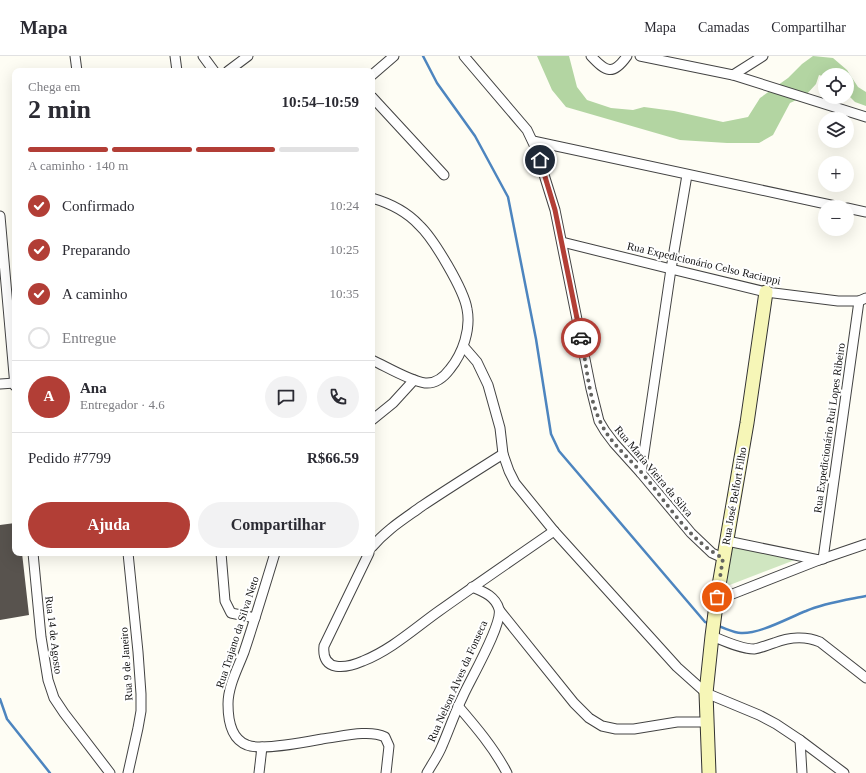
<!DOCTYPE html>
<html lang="pt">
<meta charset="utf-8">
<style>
body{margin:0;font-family:Georgia,serif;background:#f2f2f3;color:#2b2b33;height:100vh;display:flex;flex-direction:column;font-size:15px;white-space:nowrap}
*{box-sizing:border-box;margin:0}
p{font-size:13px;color:#7c7c81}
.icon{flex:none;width:22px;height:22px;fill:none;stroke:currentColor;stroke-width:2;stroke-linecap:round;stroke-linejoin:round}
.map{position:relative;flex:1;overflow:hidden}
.panel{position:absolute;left:12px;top:12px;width:363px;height:488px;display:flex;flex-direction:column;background:#fff;border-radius:8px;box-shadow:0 4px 16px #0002}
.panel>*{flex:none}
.buttons{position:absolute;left:818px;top:12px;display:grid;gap:8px}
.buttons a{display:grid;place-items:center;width:36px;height:36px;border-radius:50%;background:#fff;box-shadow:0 4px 16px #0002;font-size:20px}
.pin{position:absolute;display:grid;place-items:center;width:34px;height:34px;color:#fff;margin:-17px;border:2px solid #fff;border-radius:50%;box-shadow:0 1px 4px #0007}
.courier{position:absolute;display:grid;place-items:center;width:40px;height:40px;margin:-20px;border:3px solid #b23e36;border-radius:50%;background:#fff;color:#222;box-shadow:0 1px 5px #0007}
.summary em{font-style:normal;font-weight:700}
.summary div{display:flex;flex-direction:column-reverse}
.summary{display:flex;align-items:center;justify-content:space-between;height:68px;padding:0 16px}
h1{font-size:26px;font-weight:700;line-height:30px}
.bar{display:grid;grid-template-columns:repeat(4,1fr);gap:6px 4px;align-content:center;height:48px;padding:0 16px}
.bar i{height:5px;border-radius:3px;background:#e1e1e2}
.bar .current{background:#b23e36}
.bar p{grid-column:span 4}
.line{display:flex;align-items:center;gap:10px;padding:0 16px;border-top:1px solid #e1e1e2}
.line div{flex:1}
.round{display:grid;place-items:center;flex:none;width:42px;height:42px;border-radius:21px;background:#f2f2f3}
ol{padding:0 16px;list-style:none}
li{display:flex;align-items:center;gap:12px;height:44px}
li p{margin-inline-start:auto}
li .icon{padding:4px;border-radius:50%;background:#b23e36;color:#fff;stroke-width:4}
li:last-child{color:#7c7c81}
li i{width:22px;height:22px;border:2px solid #e1e1e2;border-radius:50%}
.primary-button{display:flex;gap:8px;margin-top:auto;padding:8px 16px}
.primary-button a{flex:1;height:46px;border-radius:24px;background:#b23e36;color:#fff;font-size:16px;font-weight:700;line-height:46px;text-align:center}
.primary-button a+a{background:#f2f2f3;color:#2b2b33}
header{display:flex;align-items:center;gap:24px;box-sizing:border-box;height:56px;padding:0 20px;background:#fff;border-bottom:1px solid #e1e1e2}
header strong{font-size:19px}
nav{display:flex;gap:22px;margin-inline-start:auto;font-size:14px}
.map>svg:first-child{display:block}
.green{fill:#d0e6c1}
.forest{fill:#b3d5a2}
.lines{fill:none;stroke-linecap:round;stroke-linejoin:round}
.stream{stroke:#4d85bf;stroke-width:2.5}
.building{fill:#58534e}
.street-casing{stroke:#434343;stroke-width:11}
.secondary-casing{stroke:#323232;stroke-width:15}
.street{stroke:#fff;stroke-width:9}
.secondary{stroke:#f6f6b7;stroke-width:13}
.done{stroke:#636360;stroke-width:4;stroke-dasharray:0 7.2}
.route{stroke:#b23e36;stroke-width:5}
.labels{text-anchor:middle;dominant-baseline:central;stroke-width:4;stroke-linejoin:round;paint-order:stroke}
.street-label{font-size:11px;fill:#101010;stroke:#fff}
</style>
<header>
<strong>Mapa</strong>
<nav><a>Mapa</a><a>Camadas</a><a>Compartilhar</a></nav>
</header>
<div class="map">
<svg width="866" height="717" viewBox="0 0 866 717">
<rect width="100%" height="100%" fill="#fefdf4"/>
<!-- green -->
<polygon class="green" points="730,491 800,502 727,530"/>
<!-- forest -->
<polygon class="forest" points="537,0 569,0 577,31 587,44 611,52 633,54 644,51 674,55 723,66 748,61 760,42 788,22 802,8 813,0 833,2 847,14 858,31 866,36 866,50 855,46 847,38 847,19 825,19 825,21 819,19 816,28 805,40 790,47 773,79 759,87 727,87 680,84 566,51 552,34"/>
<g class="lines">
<!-- stream -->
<g class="stream">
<polyline points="423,0 437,27 475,80 508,141 536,283 551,378 559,395 705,566 709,567"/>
<path d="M718 570C725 572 734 577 741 577 760 578 788 562 806 555 824 547 846 544 866 540"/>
<polyline points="0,643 7,663 50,717"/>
</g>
</g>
<!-- building -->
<polygon class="building" points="15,467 15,497 22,497 29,559 0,564 0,469"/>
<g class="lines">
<!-- street casing -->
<g class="street-casing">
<g id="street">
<polyline points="75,0 77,15"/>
<polyline points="175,0 177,15"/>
<polyline points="203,0 214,15"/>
<polyline points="464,0 527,74 536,93 555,154 591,333 599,365 605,375 614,387 641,417 691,477 712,497 723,502"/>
<path d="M591 0C606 16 613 20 627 0"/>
<polyline points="640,0 733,19 866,61"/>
<polyline points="228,15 248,0"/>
<polyline points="372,19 394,0"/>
<polyline points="733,19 763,0"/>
<polyline points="372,41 444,119"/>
<polyline points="533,85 840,151"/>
<path d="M372 142C389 147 407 156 419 169 434 183 464 234 467 253 471 273 463 297 450 313 444 321 436 328 425 327 410 325 387 311 372 304"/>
<polyline points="847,152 866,156"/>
<polyline points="0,160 15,330"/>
<polyline points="562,186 671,213 766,236 838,245 859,245 866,242"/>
<polyline points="464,291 477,306 488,329 500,372 503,398 509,415 515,427 554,475 677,611 706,637 759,659 776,668 800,684 844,717"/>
<polyline points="0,328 15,327"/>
<polyline points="372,364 393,347 414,324"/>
<polyline points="641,417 671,213 687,119"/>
<polyline points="727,485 819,504"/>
<path d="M372 491C386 474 404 463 422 450 449 432 476 415 503 398"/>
<polyline points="33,497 41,581 48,624 54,642 64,657 110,717"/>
<polyline points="128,497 138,596 141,638 141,655 138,672 128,717"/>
<polyline points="221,497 225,545 231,557 255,562"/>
<path d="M275 497C265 530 255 563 244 596 238 612 228 630 228 648 228 663 231 683 247 689 261 695 306 686 322 683 340 681 369 673 385 681L389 690 386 717"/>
<path d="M369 497 324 590C321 617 347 612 363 605 391 594 415 572 439 555 477 528 515 502 554 475"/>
<polyline points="823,503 859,245"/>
<polyline points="717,541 730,539 819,504 866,488"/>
<polyline points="500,555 574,647 589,662 602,670 616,673 634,673 677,666 706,666"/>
<path d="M712 580C724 585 741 593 754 593 761 592 767 589 774 587 789 581 806 580 820 586L866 622"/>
<path d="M458 650C476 671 494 692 507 717"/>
<polyline points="800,684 802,717"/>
<polyline points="259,717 262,691"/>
<path d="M427 717C432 708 438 700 442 690 449 674 455 656 463 640 470 624 503 568 499 553 495 540 484 536 472 531"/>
</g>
</g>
<!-- secondary casing -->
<g class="secondary-casing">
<polyline id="secondary" points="709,717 706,637 712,580 717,541 747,367 766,236"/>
</g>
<!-- street -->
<use href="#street" class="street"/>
<!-- secondary -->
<use href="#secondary" class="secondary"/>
</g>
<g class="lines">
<!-- done -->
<path class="done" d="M581 282C587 309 588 340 600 365 609 386 627 400 642 417 666 445 689 485 723 502L717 541"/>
<!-- route -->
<polyline class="route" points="540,104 555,154 581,282"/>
</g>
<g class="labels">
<!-- street labels -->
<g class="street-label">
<text transform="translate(704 207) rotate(13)">Rua Expedicionário Celso Raciappi</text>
<text transform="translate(829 372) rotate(-82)">Rua Expedicionário Rui Lopes Ribeiro</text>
<text transform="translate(654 415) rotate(50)">Rua Maria Vieira da Silva</text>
<text transform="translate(734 440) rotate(-80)">Rua José Belfort Filho</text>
<text transform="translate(237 576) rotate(-72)">Rua Trajano da Silva Neto</text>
<text transform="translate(54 579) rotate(83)">Rua 14 de Agosto</text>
<text transform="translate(126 608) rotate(-94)">Rua 9 de Janeiro</text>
<text transform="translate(457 625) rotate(-66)">Rua Nelson Alves da Fonseca</text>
</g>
</g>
</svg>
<div class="buttons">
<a><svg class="icon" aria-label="locate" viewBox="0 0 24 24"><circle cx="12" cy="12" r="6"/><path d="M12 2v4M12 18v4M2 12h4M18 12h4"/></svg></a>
<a><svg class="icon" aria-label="layers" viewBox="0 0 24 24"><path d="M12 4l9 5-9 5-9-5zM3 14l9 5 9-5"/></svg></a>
<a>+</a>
<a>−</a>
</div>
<div class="pin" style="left:717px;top:541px;background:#ea580c"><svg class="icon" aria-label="bag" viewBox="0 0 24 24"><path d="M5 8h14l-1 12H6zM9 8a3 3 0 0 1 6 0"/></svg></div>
<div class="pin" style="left:540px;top:104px;background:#1f2937"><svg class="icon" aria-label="home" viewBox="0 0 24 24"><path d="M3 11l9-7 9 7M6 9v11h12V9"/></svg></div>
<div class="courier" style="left:581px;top:282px"><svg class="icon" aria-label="car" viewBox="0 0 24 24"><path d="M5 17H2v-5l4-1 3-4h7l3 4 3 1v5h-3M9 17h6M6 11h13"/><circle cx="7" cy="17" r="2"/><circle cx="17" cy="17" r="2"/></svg></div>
<section class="panel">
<div class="summary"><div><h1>2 min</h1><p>Chega em</p></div><em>10:54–10:59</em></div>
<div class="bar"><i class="current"></i><i class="current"></i><i class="current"></i><i></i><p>A caminho · 140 m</p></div>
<ol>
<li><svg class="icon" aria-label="check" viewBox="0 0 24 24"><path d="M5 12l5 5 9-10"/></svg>Confirmado<p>10:24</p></li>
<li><svg class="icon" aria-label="check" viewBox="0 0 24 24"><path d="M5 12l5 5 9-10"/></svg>Preparando<p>10:25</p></li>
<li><svg class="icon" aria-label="check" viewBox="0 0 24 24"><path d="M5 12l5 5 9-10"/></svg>A caminho<p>10:35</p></li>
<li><i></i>Entregue</li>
</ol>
<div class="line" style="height:72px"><b class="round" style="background:#b23e36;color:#fff">A</b><div><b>Ana</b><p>Entregador · 4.6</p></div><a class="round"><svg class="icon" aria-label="chat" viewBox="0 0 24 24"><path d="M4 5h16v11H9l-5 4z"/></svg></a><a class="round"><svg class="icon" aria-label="phone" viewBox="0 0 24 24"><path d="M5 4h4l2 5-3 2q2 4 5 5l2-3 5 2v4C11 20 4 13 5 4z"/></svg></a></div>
<div class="line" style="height:52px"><div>Pedido #7799</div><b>R$66.59</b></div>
<div class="primary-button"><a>Ajuda</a><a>Compartilhar</a></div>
</section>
</div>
